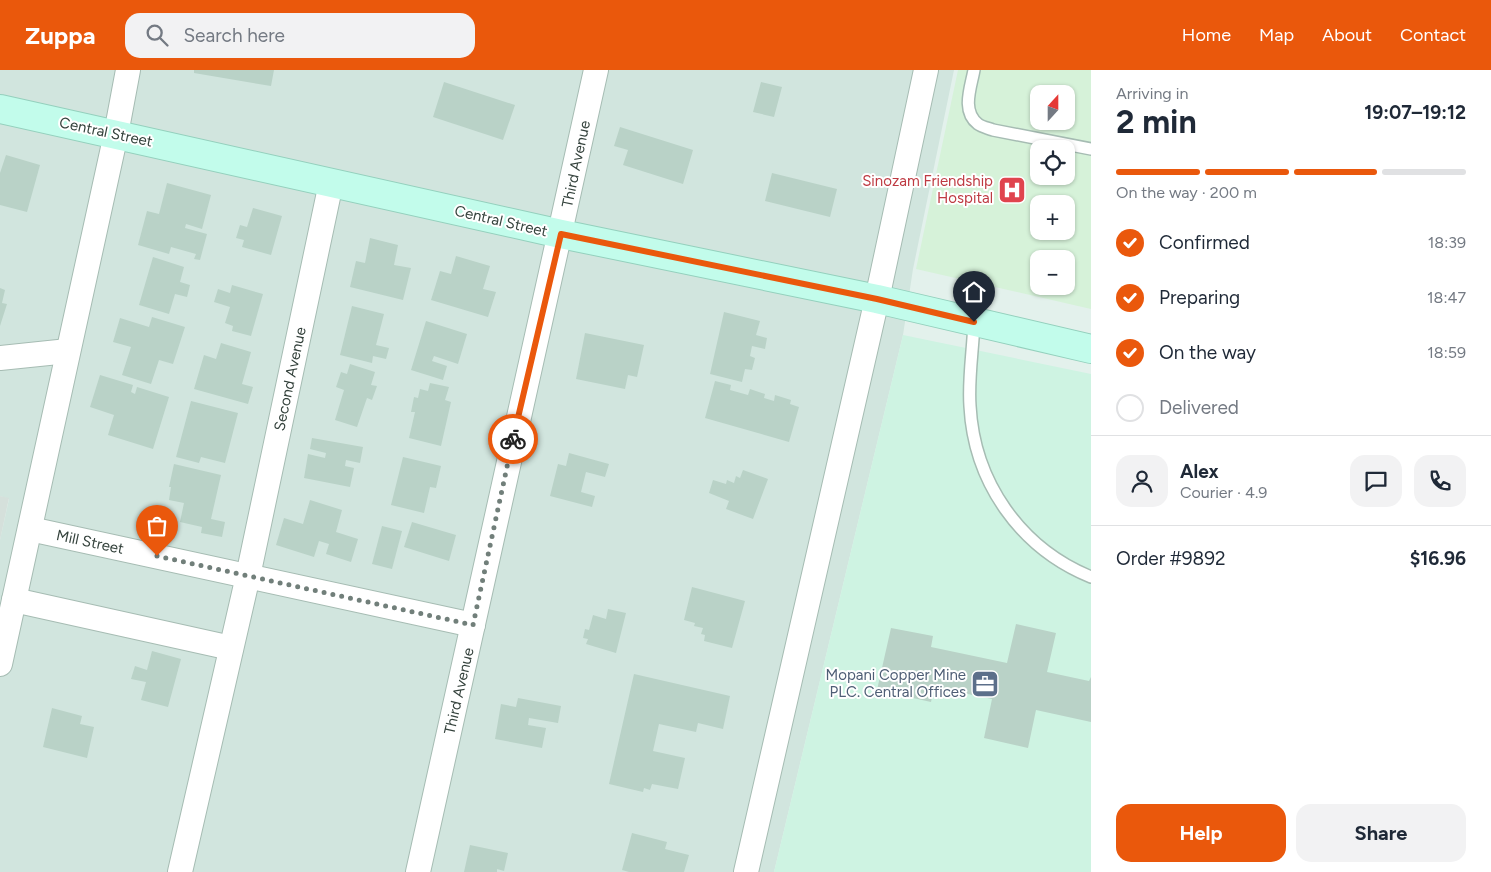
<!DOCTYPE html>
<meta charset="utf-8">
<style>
body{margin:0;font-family:Figtree,sans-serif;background:#f2f2f3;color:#1f2937;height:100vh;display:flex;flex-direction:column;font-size:19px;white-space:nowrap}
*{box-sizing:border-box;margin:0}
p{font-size:16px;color:#747a83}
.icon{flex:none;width:28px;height:28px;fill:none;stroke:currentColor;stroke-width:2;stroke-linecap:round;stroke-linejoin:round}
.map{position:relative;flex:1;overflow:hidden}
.drawer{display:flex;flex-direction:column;background:#fff;width:400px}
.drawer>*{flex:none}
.needle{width:32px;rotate:21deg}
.fabs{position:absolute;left:1030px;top:15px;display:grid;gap:10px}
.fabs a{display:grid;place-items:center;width:45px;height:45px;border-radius:10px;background:#fff;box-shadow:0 1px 4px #0004;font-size:25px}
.pin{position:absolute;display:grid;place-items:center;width:42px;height:42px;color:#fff;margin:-51px -21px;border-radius:50% 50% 50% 0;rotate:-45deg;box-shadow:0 0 5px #0007}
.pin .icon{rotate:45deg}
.courier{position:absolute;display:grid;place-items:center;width:50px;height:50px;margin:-25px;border:4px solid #ea580c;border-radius:50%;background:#fff;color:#222;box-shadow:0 1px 6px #0007}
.overview em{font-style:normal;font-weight:700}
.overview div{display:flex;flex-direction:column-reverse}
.overview{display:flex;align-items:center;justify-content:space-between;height:85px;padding:0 25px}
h1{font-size:32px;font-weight:700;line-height:38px}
.bar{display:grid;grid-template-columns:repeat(4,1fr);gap:8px 5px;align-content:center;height:60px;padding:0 25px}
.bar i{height:6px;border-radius:4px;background:#e0e1e3}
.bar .active{background:#ea580c}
.bar p{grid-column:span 4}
.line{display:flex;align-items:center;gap:12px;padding:0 25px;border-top:1px solid #e0e1e3}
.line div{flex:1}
.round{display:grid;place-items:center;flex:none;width:52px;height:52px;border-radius:15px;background:#f2f2f3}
ol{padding:0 25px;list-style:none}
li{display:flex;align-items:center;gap:15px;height:55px}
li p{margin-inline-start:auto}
li .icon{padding:5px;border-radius:50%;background:#ea580c;color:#fff;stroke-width:4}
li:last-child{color:#747a83}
li i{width:28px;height:28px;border:2px solid #e0e1e3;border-radius:50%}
.action{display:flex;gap:10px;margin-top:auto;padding:10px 25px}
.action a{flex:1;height:58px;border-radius:15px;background:#ea580c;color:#fff;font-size:20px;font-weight:700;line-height:58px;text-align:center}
.action a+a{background:#f2f2f3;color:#1f2937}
header{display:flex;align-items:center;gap:30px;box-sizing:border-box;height:70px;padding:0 25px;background:#ea580c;color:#fff}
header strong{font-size:24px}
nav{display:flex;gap:28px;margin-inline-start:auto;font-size:18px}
.search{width:350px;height:45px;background:#f2f2f3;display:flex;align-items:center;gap:12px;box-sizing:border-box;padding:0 18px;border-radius:15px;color:#747a83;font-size:19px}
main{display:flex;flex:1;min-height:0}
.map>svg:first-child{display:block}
.residential{fill:#d1e5de}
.commercial{fill:#cef3e2}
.industrial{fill:#d5e0db}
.medical{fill:#d6f2d9;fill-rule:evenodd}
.building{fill:#b9d2c7}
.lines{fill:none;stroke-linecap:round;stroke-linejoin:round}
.service-casing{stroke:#a6bcb3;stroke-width:14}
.minor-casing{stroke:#a6bcb3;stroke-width:26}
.secondary-casing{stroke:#94d0bd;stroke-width:30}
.service{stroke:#fff;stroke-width:11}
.minor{stroke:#fff;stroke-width:24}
.secondary{stroke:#c2fceb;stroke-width:28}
.done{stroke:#717f7a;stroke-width:5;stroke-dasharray:0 9}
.route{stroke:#ea580c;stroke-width:6}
.labels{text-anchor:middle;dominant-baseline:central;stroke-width:4;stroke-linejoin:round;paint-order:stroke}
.street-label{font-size:15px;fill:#34423c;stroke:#fff}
.health-label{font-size:15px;fill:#be3a42;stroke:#fff;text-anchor:end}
.service-label{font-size:15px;fill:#4e5e75;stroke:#fff;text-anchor:end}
</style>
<header>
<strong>Zuppa</strong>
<div class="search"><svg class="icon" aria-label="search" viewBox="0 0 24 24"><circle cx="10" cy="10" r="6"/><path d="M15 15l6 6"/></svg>Search here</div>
<nav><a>Home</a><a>Map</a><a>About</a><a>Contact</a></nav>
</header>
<main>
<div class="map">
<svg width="1091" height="802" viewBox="0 0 1091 802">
<rect width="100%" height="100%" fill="#e3f1ec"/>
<!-- residential -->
<polygon class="residential" points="0,0 954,0 913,199 903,265 774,802 0,802 0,470 9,429 0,426"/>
<!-- commercial -->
<polygon class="commercial" points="903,265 1091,304 1091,802 774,802"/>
<!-- industrial -->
<polygon class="industrial" points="0,426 9,428 0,470"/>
<!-- medical -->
<path class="medical" d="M958 0H1091V239L916 199ZM1039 24H1066V51H1039ZM1039 79H1066V106H1039ZM1039 134H1066V161H1039ZM1039 189H1066V216H1039Z"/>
<!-- building -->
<g class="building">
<polygon points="194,0 274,0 271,16 194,3"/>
<polygon points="444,12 515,35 503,70 433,47"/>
<polygon points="761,12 782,17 774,47 753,42"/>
<polygon points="620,57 693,80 683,114 623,95 628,80 614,76"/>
<polygon points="6,85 40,95 27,142 0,135 0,103"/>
<polygon points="772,103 837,119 830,147 765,131"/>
<polygon points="167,113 211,125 202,159 186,154 185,158 207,164 200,190 194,189 196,184 171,177 169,184 138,175 147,141 159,144"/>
<polygon points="253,138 282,146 271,185 242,177 244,170 236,168 240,155 247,157"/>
<polygon points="370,168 398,175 394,195 411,198 403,230 350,217 356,191 365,193"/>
<polygon points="456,186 490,196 483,219 496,222 488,247 431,230 440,201 451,204"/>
<polygon points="153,187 184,197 180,212 190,215 187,227 175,224 169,244 139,235"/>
<polygon points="232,215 263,224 251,266 232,261 233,256 225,253 230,237 214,232 218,219 230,223"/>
<polygon points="0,218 5,220 2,233 7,234 0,256"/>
<polygon points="352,236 384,244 376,275 389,278 386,289 373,286 372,293 340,285"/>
<polygon points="724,242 760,251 756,265 767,268 765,279 752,276 750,286 755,288 752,300 745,299 742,312 710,304"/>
<polygon points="152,247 185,257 173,294 159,290 151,314 122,305 131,277 113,272 120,248 149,257"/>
<polygon points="426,251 467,264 458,294 434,286 432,291 447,296 443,310 411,300"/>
<polygon points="585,263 644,275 637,307 628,305 625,319 576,309"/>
<polygon points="221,273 251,282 242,314 253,317 248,334 194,319 204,285 216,289"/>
<polygon points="350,294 375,302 371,315 377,316 372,330 367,328 357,357 335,350 344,320 336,317 341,302 347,304"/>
<polygon points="100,305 133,315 131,322 135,324 137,317 169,327 153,379 108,365 114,345 90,337"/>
<polygon points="715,311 731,315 730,320 748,325 750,319 765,324 764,328 774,331 775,325 791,330 790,334 799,337 789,372 705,348"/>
<polygon points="430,313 449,317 445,330 451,332 441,376 409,368 415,342 411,342 414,327 418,328 420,319 428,321"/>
<polygon points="191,331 238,343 225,393 201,387 199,393 176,387"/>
<polygon points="312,368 363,377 360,393 346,390 345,396 354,398 350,417 304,408 308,384 325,388 326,383 310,379"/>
<polygon points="569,383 609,394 605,407 586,402 581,422 595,426 592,437 550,426 558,394 566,396"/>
<polygon points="403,387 441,396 436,418 430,417 424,443 391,435"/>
<polygon points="174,394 221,405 211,449 225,452 222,467 201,463 202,457 180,452 184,433 169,430 171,417 169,417"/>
<polygon points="743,400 768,409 753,449 726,439 729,431 709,423 713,410 726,414 727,410 734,413 736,406 740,408"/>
<polygon points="310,430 342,440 336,462 358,469 351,492 326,484 329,474 319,471 314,487 276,475 284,448 303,454"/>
<polygon points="412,452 456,465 449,491 404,477"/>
<polygon points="382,456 402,461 392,499 372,494"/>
<polygon points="692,517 745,531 732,578 704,571 705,565 701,564 703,558 694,556 695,553 684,550"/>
<polygon points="608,539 626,543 616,583 586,574 588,569 583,568 585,559 589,560 593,545 606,549"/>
<polygon points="1016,554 1056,563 1047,602 1089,611 1091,607 1091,652 1036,640 1028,678 984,668 992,629 934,617 931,632 877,620 891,558 933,566 931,577 1007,593"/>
<polygon points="152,581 181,589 168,637 141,630 146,612 131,609 135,596 147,600"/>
<polygon points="634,604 730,626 723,659 698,653 696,662 659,654 653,681 685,688 678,719 652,714 650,720 644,718 643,722 609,714"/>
<polygon points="518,628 561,636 558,653 529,648 528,655 546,658 542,678 495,669 501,634 516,637"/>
<polygon points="52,638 82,646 80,654 94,657 87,688 43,677"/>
<polygon points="632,763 667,772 665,779 689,785 684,802 629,802 622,800"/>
<polygon points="470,775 508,783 504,801 497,799 497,802 464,802"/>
</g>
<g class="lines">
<!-- service casing -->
<g class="service-casing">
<g id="service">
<path d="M974 0C971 17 961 41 978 54 982 57 988 58 993 60L1091 79"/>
<path d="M974 252C973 280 968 309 970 336 974 412 1020 478 1091 507"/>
</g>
</g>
<!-- minor casing -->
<g class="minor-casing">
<g id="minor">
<polyline points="0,288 68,281"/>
<polyline points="30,459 473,555"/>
<polyline points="14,530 231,578"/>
<polyline points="0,594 116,64 128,0"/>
<polyline points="180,802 248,506 331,113"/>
<polyline points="418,802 596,0"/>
<polyline points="746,802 877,229 926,0"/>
</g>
</g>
<!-- secondary casing -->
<g class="secondary-casing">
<polyline id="secondary" points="0,39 561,164 877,229 1091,279"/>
</g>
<!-- service -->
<use href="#service" class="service"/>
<!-- minor -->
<use href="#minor" class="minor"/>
<!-- secondary -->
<use href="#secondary" class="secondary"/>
</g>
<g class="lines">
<!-- done -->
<polyline class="done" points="157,486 473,555 513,369"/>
<!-- route -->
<polyline class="route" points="513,369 561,164 877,229 974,252"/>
</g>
<!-- icons -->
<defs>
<g id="hospital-square" transform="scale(1.4375)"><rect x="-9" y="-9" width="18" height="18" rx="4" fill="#e0444e" stroke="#fff"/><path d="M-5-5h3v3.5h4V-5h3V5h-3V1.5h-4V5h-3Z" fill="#fff"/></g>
<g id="office-square" transform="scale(1.4375)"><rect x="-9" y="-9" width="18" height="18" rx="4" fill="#5c6f8a" stroke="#fff"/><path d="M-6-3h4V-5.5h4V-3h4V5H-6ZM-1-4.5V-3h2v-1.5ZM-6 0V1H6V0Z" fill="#fff"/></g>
</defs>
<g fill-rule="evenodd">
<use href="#hospital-square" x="1012" y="120"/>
<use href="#office-square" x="985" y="614"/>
</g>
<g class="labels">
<!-- street labels -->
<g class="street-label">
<text transform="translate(106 62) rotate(12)">Central Street</text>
<text transform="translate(576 94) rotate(-78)">Third Avenue</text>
<text transform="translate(501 151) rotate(13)">Central Street</text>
<text transform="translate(290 309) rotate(-78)">Second Avenue</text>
<text transform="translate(90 472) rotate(12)">Mill Street</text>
<text transform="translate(459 621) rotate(-77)">Third Avenue</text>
</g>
<!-- health labels -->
<g class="health-label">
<text x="993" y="111">Sinozam Friendship<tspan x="993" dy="17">Hospital</tspan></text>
</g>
<!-- service labels -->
<g class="service-label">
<text x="966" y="605">Mopani Copper Mine<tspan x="966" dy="17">PLC. Central Offices</tspan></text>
</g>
</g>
</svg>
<div class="fabs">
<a><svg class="needle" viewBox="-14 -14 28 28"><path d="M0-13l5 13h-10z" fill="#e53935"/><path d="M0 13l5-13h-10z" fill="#747a83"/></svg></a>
<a><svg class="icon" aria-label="locate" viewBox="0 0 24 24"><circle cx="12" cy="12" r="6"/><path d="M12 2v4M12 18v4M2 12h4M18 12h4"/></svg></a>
<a>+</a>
<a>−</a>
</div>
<div class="pin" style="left:157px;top:486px;background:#ea580c"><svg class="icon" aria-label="bag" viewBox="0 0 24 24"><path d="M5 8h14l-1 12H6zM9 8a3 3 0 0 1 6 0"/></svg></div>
<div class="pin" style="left:974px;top:252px;background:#1f2937"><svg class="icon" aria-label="home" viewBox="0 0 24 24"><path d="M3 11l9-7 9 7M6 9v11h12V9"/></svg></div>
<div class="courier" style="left:513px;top:369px"><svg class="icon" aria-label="bike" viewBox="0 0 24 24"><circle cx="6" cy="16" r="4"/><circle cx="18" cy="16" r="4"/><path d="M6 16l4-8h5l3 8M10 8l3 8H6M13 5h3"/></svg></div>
</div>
<section class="drawer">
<div class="overview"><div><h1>2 min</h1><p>Arriving in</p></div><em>19:07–19:12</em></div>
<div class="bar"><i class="active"></i><i class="active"></i><i class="active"></i><i></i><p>On the way · 200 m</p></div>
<ol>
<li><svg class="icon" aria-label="check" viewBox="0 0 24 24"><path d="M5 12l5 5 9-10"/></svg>Confirmed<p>18:39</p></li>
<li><svg class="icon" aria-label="check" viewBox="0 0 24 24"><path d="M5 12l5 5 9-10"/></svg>Preparing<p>18:47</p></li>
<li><svg class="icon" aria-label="check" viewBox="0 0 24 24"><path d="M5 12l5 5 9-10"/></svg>On the way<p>18:59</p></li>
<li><i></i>Delivered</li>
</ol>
<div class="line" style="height:90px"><a class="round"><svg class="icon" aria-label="person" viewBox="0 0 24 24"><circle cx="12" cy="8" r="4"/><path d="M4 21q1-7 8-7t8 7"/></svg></a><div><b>Alex</b><p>Courier · 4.9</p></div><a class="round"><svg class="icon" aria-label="chat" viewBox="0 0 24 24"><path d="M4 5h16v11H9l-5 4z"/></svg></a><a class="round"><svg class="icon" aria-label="phone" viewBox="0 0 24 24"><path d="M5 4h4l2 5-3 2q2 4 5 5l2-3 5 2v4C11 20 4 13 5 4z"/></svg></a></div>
<div class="line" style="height:65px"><div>Order #9892</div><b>$16.96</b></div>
<div class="action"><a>Help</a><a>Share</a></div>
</section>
</main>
